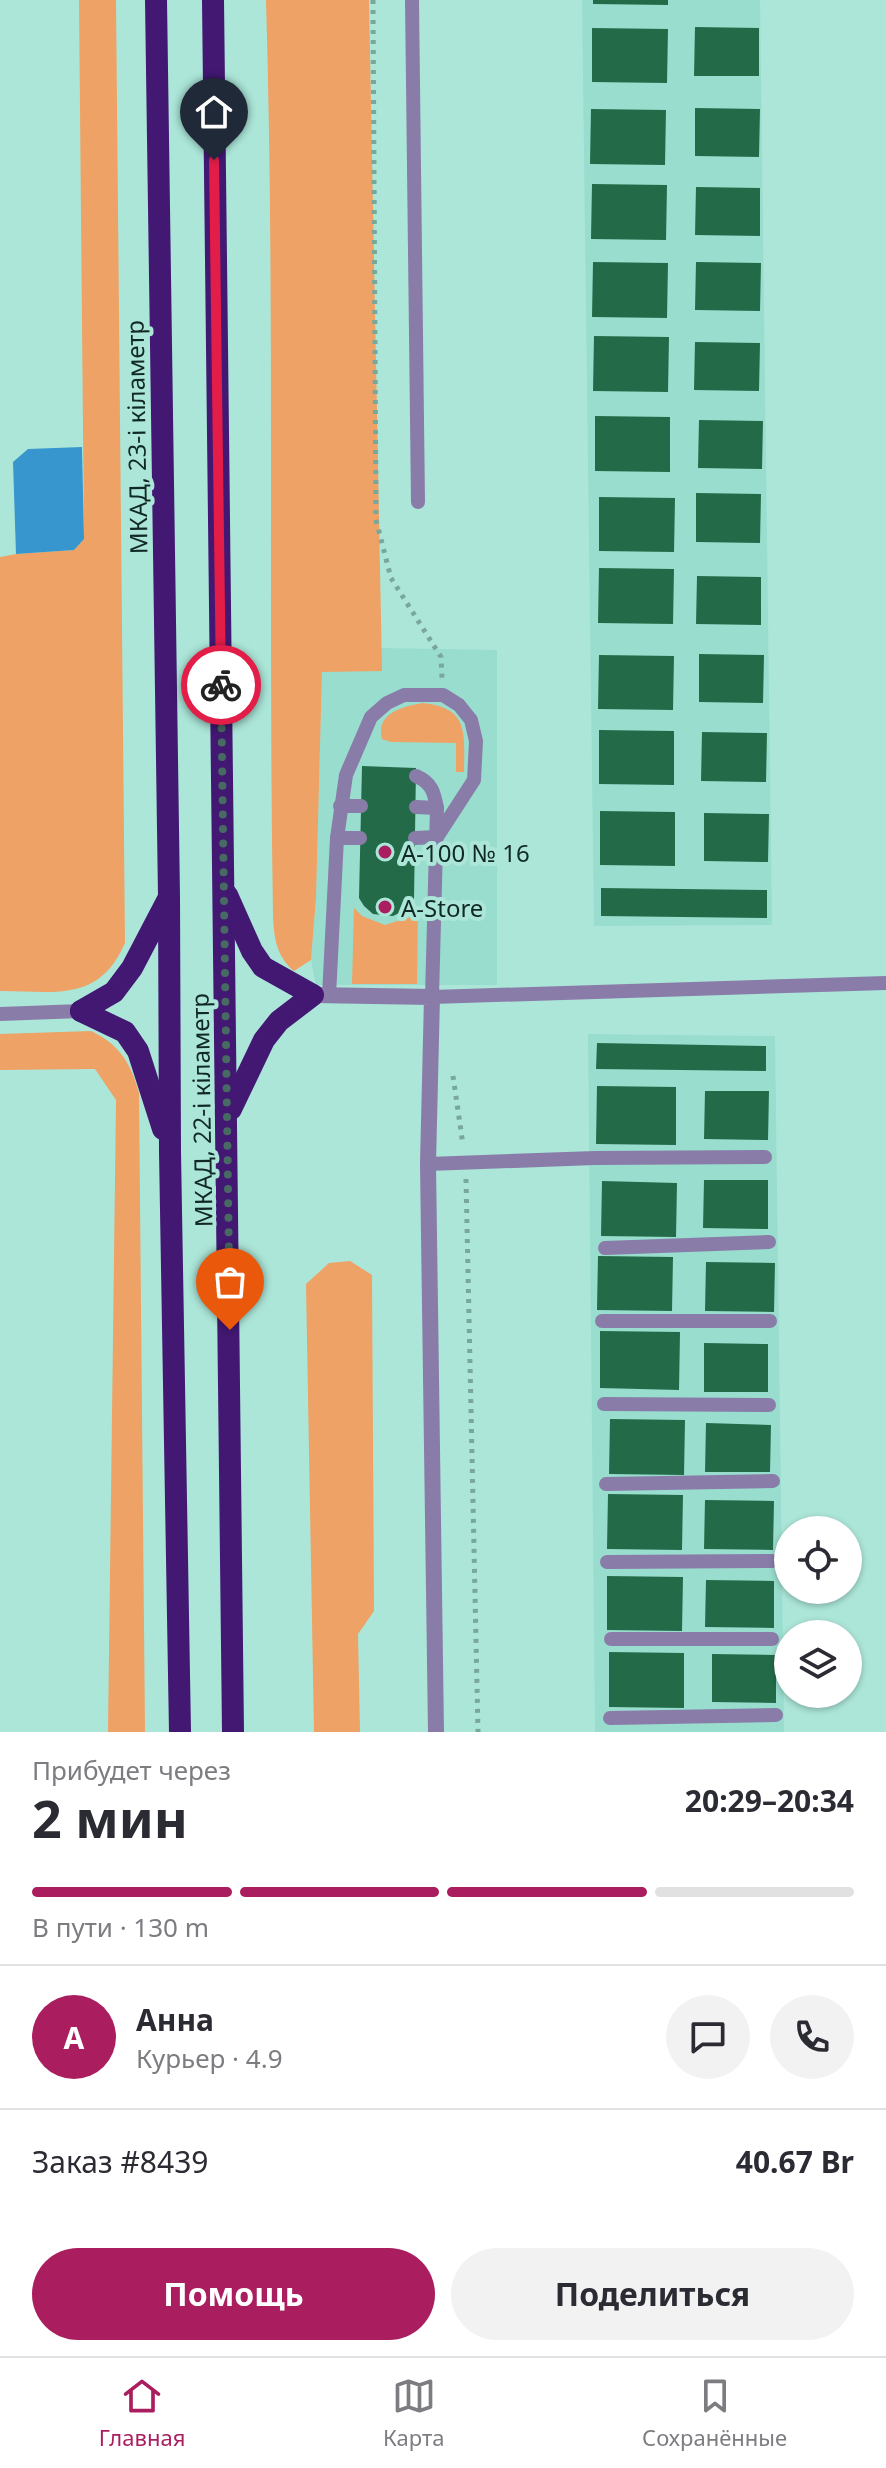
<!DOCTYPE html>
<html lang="ru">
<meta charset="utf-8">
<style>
body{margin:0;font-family:"Noto Sans",sans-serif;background:#f2f2f3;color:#2b2b33;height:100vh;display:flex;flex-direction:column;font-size:30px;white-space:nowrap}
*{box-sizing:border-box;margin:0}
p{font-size:26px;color:#7c7c81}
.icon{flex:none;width:44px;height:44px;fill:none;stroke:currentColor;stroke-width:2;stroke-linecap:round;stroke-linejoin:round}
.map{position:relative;height:1732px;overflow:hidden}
.details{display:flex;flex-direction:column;background:#fff;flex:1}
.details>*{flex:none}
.buttons{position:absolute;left:774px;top:1516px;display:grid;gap:16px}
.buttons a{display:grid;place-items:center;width:88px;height:88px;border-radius:50%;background:#fff;box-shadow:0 2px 6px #0004;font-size:40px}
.pin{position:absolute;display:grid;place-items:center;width:68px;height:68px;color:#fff;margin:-82px -34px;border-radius:50% 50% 50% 0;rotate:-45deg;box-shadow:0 0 8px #0007}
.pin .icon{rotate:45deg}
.courier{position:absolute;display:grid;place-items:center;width:80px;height:80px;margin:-40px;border:6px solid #e11d48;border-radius:50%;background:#fff;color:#222;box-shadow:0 2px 10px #0007}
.head em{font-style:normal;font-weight:700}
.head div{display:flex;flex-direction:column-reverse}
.head{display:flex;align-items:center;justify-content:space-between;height:136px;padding:0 32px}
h1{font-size:52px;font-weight:700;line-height:60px}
.bar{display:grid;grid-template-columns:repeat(4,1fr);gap:12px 8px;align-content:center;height:96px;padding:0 32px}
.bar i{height:10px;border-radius:6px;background:#e1e1e2}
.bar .current{background:#aa1e5f}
.bar p{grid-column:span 4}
.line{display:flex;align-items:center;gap:20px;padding:0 32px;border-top:2px solid #e1e1e2}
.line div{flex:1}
.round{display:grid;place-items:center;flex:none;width:84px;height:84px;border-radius:42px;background:#f2f2f3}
.primary-button{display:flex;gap:16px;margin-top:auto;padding:16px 32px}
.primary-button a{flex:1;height:92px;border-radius:48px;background:#aa1e5f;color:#fff;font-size:32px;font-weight:700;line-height:92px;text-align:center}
.primary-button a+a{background:#f2f2f3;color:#2b2b33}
.tabs{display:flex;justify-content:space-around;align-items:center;height:112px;border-top:2px solid #e1e1e2;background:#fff;font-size:22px;color:#7c7c81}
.tabs a{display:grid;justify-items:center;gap:4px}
.tabs .current{color:#aa1e5f}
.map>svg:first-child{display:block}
.built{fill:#99ddce}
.green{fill:#eea265}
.water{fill:#3696cd}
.building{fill:#236b48}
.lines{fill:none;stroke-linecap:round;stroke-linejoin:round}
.path{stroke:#78a79c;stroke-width:5;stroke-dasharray:4 6;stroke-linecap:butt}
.service{stroke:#8a7ca9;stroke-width:14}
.tertiary{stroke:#8a7ca9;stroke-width:16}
.trunk{stroke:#421873;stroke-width:22}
.done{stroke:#476b63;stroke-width:8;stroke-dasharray:0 14.4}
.route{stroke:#e11d48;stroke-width:10}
.poi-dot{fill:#aa1e5f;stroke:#ace6d9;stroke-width:3}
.labels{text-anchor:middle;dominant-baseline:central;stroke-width:8;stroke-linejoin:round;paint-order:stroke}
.street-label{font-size:24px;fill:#112924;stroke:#ace6d9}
.poi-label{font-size:24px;fill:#112924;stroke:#ace6d9;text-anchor:start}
</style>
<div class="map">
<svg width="886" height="1732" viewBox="0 0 886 1732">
<rect width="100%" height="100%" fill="#ace6d9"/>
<!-- built -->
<g class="built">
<polygon points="582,0 760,0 772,925 594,926"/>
<polygon points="381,648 497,650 497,985 316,985 311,960 316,898 322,671 381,671"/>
<polygon points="588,1034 775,1036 784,1732 595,1732"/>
</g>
<!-- green -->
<g class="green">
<path d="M79 0H116L125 943C99 1003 55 991 0 991V557L16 554 74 550 84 539Z"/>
<path d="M266 0H369L382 671 322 672 316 898 311 960 294 971C276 956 274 937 273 916 268 610 275 305 266 0Z"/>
<path d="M423 703C470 708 464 734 464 772H456V743L391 742 382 739C375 713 404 706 423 703Z"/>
<polygon points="354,908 362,916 385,925 410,917 418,909 417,984 352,984"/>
<path d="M91 1031C119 1044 131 1063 139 1093L145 1732H108L116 1100 95 1069 0 1070V1034Z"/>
<polygon points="350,1261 372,1275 374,1611 358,1634 360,1732 314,1732 306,1284 329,1263"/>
</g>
<!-- water -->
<polygon class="water" points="82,447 84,539 74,550 16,554 13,462 28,449"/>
<!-- building -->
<g class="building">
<polygon points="593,0 668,0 668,5 593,4"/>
<polygon points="695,27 759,28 759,76 694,76"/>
<polygon points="592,28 668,29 667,83 592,82"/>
<polygon points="695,108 760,109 759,157 695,156"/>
<polygon points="591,109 666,110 665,165 590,164"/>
<polygon points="592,184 667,185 666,240 591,239"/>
<polygon points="696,187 760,188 760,236 695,235"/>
<polygon points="593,262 668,263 667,318 592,317"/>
<polygon points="696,262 761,263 760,311 695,310"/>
<polygon points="594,336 669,337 668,392 593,391"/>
<polygon points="695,342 760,343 759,391 694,390"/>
<polygon points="595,416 670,417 670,472 595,471"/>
<polygon points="699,420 763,421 762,469 698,468"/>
<polygon points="696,493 761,494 760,543 696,542"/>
<polygon points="599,497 675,498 674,552 599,551"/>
<polygon points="599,568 674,569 673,624 598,623"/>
<polygon points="697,576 761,577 761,625 696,624"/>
<polygon points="699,654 764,655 763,703 699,702"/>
<polygon points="599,655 674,656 673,710 598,709"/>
<polygon points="599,730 674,731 674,785 599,784"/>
<polygon points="702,732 767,733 766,782 701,781"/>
<polygon points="362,766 416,768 414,899 405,910 393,916 373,914 364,906 359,898"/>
<polygon points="600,811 675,812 675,866 600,865"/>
<polygon points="704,813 769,814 768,862 704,861"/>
<polygon points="601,888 767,890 767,918 601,916"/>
<polygon points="597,1043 766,1046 766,1071 596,1069"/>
<polygon points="597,1086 676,1087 676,1145 596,1144"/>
<polygon points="705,1091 769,1091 768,1140 704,1139"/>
<polygon points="704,1180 768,1180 768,1229 703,1228"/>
<polygon points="602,1181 677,1183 676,1237 601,1236"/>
<polygon points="598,1256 673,1257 672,1311 597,1310"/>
<polygon points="706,1262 775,1263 774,1312 705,1311"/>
<polygon points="600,1331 680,1332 679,1390 600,1388"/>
<polygon points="704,1343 768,1344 768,1392 704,1392"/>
<polygon points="610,1419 685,1420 684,1475 609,1474"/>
<polygon points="706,1423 771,1425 770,1472 705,1472"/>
<polygon points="608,1494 683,1495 682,1550 607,1549"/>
<polygon points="705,1500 774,1501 773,1550 704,1549"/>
<polygon points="607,1576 683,1577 682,1631 607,1630"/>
<polygon points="706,1580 774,1581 774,1628 705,1627"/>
<polygon points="609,1652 684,1653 684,1708 609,1707"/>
<polygon points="712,1654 776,1655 776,1703 712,1702"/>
</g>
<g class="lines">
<!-- path -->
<g class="path">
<polyline points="373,0 376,520 391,578 441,657 442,678"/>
<polyline points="453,1076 463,1145"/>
<polyline points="466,1179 478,1732"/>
</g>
<!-- service -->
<g class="service">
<polyline points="412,0 418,502"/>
<path d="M416 776C432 783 434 792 437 808L432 997 886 983"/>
<polyline points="340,806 361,806"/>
<polyline points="416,807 437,808"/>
<polyline points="337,838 360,838"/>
<polyline points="329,996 337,838 346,775 371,717 387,703 404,695 443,695 459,705 471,720 476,741 474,780 437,837 415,838"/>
<polyline points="0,1014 81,1011"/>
<polyline points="428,1164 595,1158 765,1157"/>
<polyline points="605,1248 769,1242"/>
<polyline points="602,1321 770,1321"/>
<polyline points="604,1404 769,1405"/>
<polyline points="606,1484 773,1481"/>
<polyline points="607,1562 772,1561"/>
<polyline points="611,1639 772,1639"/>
<polyline points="610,1718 776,1715"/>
</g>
<!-- tertiary -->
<polyline class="tertiary" points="313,995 432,997 428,1164 436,1732"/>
<!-- trunk -->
<g class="trunk">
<polyline points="156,0 169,897 170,1152 180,1732"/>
<polyline points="213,0 233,1732"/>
<polyline points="227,895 252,951 263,967 313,995 279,1021 264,1040 231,1109"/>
<polyline points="81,1011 125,1032 138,1051 163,1129"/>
<polyline points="81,1011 114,992 132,968 167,901"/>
</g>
</g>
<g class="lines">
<!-- done -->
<polyline class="done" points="221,685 230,1330"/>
<!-- route -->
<polyline class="route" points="214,160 221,685"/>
</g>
<!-- markers -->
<g class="poi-dot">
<circle cx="385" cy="852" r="8"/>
<circle cx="385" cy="907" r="8"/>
</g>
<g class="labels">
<!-- street labels -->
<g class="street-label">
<text transform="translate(136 437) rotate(-91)">МКАД, 23-і кіламетр</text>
<text transform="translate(201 1110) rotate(-91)">МКАД, 22-і кіламетр</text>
</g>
<!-- poi labels -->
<g class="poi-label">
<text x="401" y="852">А-100 № 16</text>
<text x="401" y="907">A-Store</text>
</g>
</g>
</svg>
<div class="buttons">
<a><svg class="icon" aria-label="locate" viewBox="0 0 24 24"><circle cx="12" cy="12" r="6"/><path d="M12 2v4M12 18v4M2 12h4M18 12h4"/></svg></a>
<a><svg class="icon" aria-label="layers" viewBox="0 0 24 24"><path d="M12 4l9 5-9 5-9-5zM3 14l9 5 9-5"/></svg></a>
</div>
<div class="pin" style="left:230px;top:1330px;background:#ea580c"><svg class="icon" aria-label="bag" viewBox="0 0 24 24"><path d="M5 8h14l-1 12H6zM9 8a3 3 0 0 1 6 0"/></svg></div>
<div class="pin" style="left:214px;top:160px;background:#1f2937"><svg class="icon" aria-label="home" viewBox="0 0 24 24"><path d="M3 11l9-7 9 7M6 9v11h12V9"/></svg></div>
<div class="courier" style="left:221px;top:685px"><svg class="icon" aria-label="bike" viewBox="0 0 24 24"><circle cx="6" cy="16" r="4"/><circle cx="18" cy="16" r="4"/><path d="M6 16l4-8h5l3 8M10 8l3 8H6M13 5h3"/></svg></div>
</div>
<section class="details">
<div class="head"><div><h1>2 мин</h1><p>Прибудет через</p></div><em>20:29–20:34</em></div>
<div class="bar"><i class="current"></i><i class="current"></i><i class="current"></i><i></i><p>В пути · 130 m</p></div>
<div class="line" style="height:144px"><b class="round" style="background:#aa1e5f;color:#fff">А</b><div><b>Анна</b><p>Курьер · 4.9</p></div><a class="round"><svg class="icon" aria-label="chat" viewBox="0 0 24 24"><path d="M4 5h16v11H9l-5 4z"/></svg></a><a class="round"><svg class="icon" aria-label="phone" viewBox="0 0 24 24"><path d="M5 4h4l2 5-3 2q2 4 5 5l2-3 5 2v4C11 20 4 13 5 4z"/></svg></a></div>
<div class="line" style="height:104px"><div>Заказ #8439</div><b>40.67 Br</b></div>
<div class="primary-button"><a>Помощь</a><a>Поделиться</a></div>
</section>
<nav class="tabs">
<a class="current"><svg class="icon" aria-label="home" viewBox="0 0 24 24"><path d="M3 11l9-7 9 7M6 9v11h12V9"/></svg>Главная</a>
<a><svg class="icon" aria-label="map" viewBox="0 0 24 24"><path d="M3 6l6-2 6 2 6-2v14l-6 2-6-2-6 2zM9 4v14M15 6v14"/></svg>Карта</a>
<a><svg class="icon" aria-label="saved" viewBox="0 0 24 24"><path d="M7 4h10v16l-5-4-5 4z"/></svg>Сохранённые</a>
</nav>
